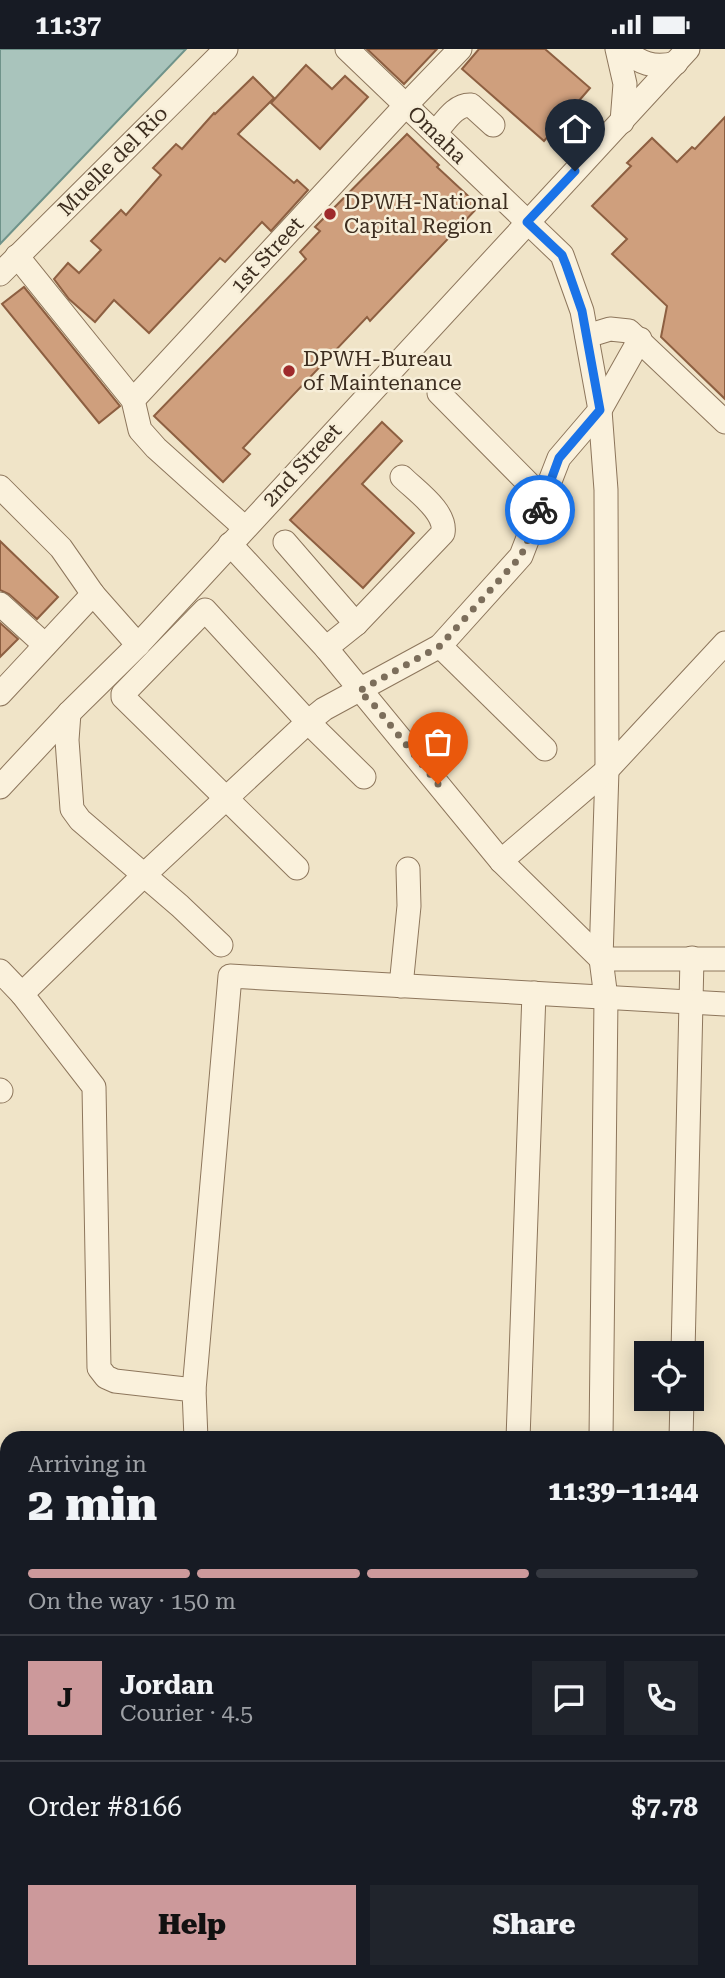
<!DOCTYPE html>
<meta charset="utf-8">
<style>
body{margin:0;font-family:"Roboto Serif",serif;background:#20242c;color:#f1f3f6;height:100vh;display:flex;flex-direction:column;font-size:26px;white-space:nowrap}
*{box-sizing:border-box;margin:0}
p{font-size:23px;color:#9ea1a6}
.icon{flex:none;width:38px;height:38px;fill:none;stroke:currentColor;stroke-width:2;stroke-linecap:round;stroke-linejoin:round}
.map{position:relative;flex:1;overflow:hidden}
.details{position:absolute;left:0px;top:1382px;width:726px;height:548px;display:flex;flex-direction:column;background:#171b24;border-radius:21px 21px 0 0;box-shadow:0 4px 18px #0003}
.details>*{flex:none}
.tools{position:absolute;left:634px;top:1292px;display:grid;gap:14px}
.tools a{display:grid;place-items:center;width:70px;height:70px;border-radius:0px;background:#171b24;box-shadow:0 4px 18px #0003;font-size:35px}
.pin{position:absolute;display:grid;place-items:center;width:60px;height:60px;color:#fff;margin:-72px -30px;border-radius:50% 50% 50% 0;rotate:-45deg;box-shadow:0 0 7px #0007}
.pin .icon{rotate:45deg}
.courier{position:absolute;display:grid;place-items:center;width:70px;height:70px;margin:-35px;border:5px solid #1a73e8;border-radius:50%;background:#fff;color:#222;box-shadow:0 2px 9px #0007}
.overview em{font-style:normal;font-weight:800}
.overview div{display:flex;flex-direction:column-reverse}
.overview{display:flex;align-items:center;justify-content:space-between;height:119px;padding:0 28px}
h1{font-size:46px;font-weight:800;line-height:52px}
.bar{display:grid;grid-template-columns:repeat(4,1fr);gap:10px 7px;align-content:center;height:84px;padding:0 28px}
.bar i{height:9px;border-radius:5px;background:#363941}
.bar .active{background:#cc999b}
.bar p{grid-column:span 4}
.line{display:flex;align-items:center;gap:18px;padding:0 28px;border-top:2px solid #363941}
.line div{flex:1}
.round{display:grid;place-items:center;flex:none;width:74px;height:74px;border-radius:0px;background:#20242c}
.action{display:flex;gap:14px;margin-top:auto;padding:14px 28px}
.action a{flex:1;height:80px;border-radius:0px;background:#cc999b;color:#111;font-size:28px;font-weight:800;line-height:80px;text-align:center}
.action a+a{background:#20242c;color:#f1f3f6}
.status{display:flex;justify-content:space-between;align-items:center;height:49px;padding:0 35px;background:#171b24;direction:ltr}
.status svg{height:19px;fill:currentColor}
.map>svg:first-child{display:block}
.water{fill:#a9c4bc;stroke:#6f938a;stroke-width:2}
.building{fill:#cf9f7d;stroke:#8d5f41;stroke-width:2}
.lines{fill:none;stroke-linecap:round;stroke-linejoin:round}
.minor-casing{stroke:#8d765c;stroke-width:25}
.minor{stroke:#faf1dc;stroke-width:23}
.done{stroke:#7c6e5b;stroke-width:7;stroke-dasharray:0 12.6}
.route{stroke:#1a73e8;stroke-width:9}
.poi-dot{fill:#9e2a2b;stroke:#f7eed8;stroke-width:2.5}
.labels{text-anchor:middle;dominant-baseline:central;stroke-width:5;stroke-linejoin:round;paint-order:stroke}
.street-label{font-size:21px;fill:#3d2e20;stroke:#f7eed8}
.poi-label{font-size:21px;fill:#3d2e20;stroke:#f7eed8;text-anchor:start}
</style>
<div class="status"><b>11:37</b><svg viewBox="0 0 49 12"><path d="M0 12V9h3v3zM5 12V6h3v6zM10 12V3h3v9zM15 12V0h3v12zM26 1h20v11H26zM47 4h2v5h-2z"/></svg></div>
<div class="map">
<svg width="725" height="1929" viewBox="0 0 725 1929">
<rect width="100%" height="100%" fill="#f0e4c8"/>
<!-- water -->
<g class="water">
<polygon points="0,0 186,0 0,195"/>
<polygon points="725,1724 725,1929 199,1929 203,1923 719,1923 719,1726"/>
</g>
<!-- building -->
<g class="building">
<polygon points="367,0 437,0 404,35"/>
<polygon points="479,0 545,0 590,39 544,92 462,20"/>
<polygon points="306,16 332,40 345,27 368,48 320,100 271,54"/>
<polygon points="253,28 274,49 238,85 294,134 297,131 308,141 271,182 262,173 225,213 220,209 149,284 114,251 95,273 69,250 54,230 68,214 79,224 101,201 91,192 121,161 126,166 161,126 153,119 176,95 182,100 214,64 215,65"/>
<polygon points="725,68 725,350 661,288 667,257 612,205 627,190 592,157 631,117 627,114 652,89 677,113 692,98 695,100"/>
<polygon points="407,85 439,116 437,118 479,157 370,272 367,268 243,399 250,405 223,433 154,367 306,210 300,203 320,182 315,178"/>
<polygon points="24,238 120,357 99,374 2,255"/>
<polygon points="382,373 402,392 362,435 414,484 363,539 290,471"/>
<polygon points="0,492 58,548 37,570 9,545 0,541"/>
<polygon points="0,574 18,590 0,608"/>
</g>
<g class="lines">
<!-- minor casing -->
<g class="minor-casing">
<g id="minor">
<polyline points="347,0 562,206 582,262 600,361 606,441 607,721 601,910 606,949 601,1390"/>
<polyline points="617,0 625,35 622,73"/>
<path d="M623 0C640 14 653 20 676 14"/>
<path d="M435 84C445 73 455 55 471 56L493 76"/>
<polyline points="17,207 133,351 140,381 156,399 245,479"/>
<polyline points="0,225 226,0"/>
<polyline points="587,287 610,280 629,282 725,373"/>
<polyline points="439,344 545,451"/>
<polyline points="133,351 406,56 460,0"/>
<polyline points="0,438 61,499 93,545 138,596"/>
<polyline points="285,493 356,575"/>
<polyline points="230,495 326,599 501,812 601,910"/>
<polyline points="0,555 45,596"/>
<polyline points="440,597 545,700"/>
<path d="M326 599 356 575 443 484C447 463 416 442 402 428"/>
<polyline points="0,645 93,545"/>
<polyline points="69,664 67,691 72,760 80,771 180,857 221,896"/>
<polyline points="0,738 69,664 138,596 688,0"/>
<polyline points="501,812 607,721 725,594"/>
<polyline points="297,819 123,648 123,645 205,561 308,673 364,728"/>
<polyline points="601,910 725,910"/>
<polyline points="0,922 22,945"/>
<polyline points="401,937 409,857 408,820"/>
<polyline points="0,1041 1,1042"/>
<polyline points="683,1304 692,909"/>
<polyline points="194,1341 230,927 725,955"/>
<polyline points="196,1390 194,1341 115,1332 106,1328 99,1319 94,1038 22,945 144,826 308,673 324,660 440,597 521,507 559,409 600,361 640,290"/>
<polyline points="518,1390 534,944"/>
<polyline points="681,1390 682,1349"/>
<polyline points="0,1496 7,1505"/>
<polyline points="719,1600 725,1600"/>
<polyline points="0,1711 7,1719"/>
<polyline points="0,1849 7,1858"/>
<polyline points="34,1929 40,1923"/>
</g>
</g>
<!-- minor -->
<use href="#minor" class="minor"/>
</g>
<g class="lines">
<!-- done -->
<polyline class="done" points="438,735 375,657 359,642 440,597 521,507 540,461"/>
<!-- route -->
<polyline class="route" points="540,461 559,409 600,361 582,262 566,216 562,206 527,173 575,122"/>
</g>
<!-- markers -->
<g class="poi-dot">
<circle cx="330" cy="165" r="7"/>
<circle cx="289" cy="322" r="7"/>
</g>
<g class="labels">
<!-- street labels -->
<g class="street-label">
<text transform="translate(437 86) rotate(44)">Omaha</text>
<text transform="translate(113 112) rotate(-45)">Muelle del Rio</text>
<text transform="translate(267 206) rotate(-47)">1st Street</text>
<text transform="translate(302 416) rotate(-47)">2nd Street</text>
</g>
<!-- poi labels -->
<g class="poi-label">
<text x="344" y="153">DPWH-National<tspan x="344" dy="24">Capital Region</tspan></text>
<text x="303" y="310">DPWH-Bureau<tspan x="303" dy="24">of Maintenance</tspan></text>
</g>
</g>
</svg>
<div class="tools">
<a><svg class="icon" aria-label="locate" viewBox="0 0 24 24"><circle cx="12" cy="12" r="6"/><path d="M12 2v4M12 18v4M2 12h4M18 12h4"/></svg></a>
</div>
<div class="pin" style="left:438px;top:735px;background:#ea580c"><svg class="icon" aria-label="bag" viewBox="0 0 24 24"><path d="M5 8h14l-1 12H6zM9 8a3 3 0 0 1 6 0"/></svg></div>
<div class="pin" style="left:575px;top:122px;background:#1f2937"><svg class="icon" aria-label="home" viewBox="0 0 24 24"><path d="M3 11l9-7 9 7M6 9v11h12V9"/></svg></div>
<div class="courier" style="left:540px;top:461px"><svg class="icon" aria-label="bike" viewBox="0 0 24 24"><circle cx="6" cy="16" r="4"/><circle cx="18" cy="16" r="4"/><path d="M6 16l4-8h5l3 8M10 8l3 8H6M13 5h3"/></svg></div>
<section class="details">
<div class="overview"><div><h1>2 min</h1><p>Arriving in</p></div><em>11:39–11:44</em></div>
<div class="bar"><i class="active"></i><i class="active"></i><i class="active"></i><i></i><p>On the way · 150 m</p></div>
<div class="line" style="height:126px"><b class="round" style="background:#cc999b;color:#111">J</b><div><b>Jordan</b><p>Courier · 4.5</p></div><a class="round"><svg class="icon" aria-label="chat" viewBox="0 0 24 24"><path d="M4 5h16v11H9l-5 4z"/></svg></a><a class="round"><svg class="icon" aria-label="phone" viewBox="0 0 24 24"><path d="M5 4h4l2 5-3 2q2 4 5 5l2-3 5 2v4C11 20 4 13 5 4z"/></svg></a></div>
<div class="line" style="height:91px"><div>Order #8166</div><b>$7.78</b></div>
<div class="action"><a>Help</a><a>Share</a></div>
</section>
</div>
